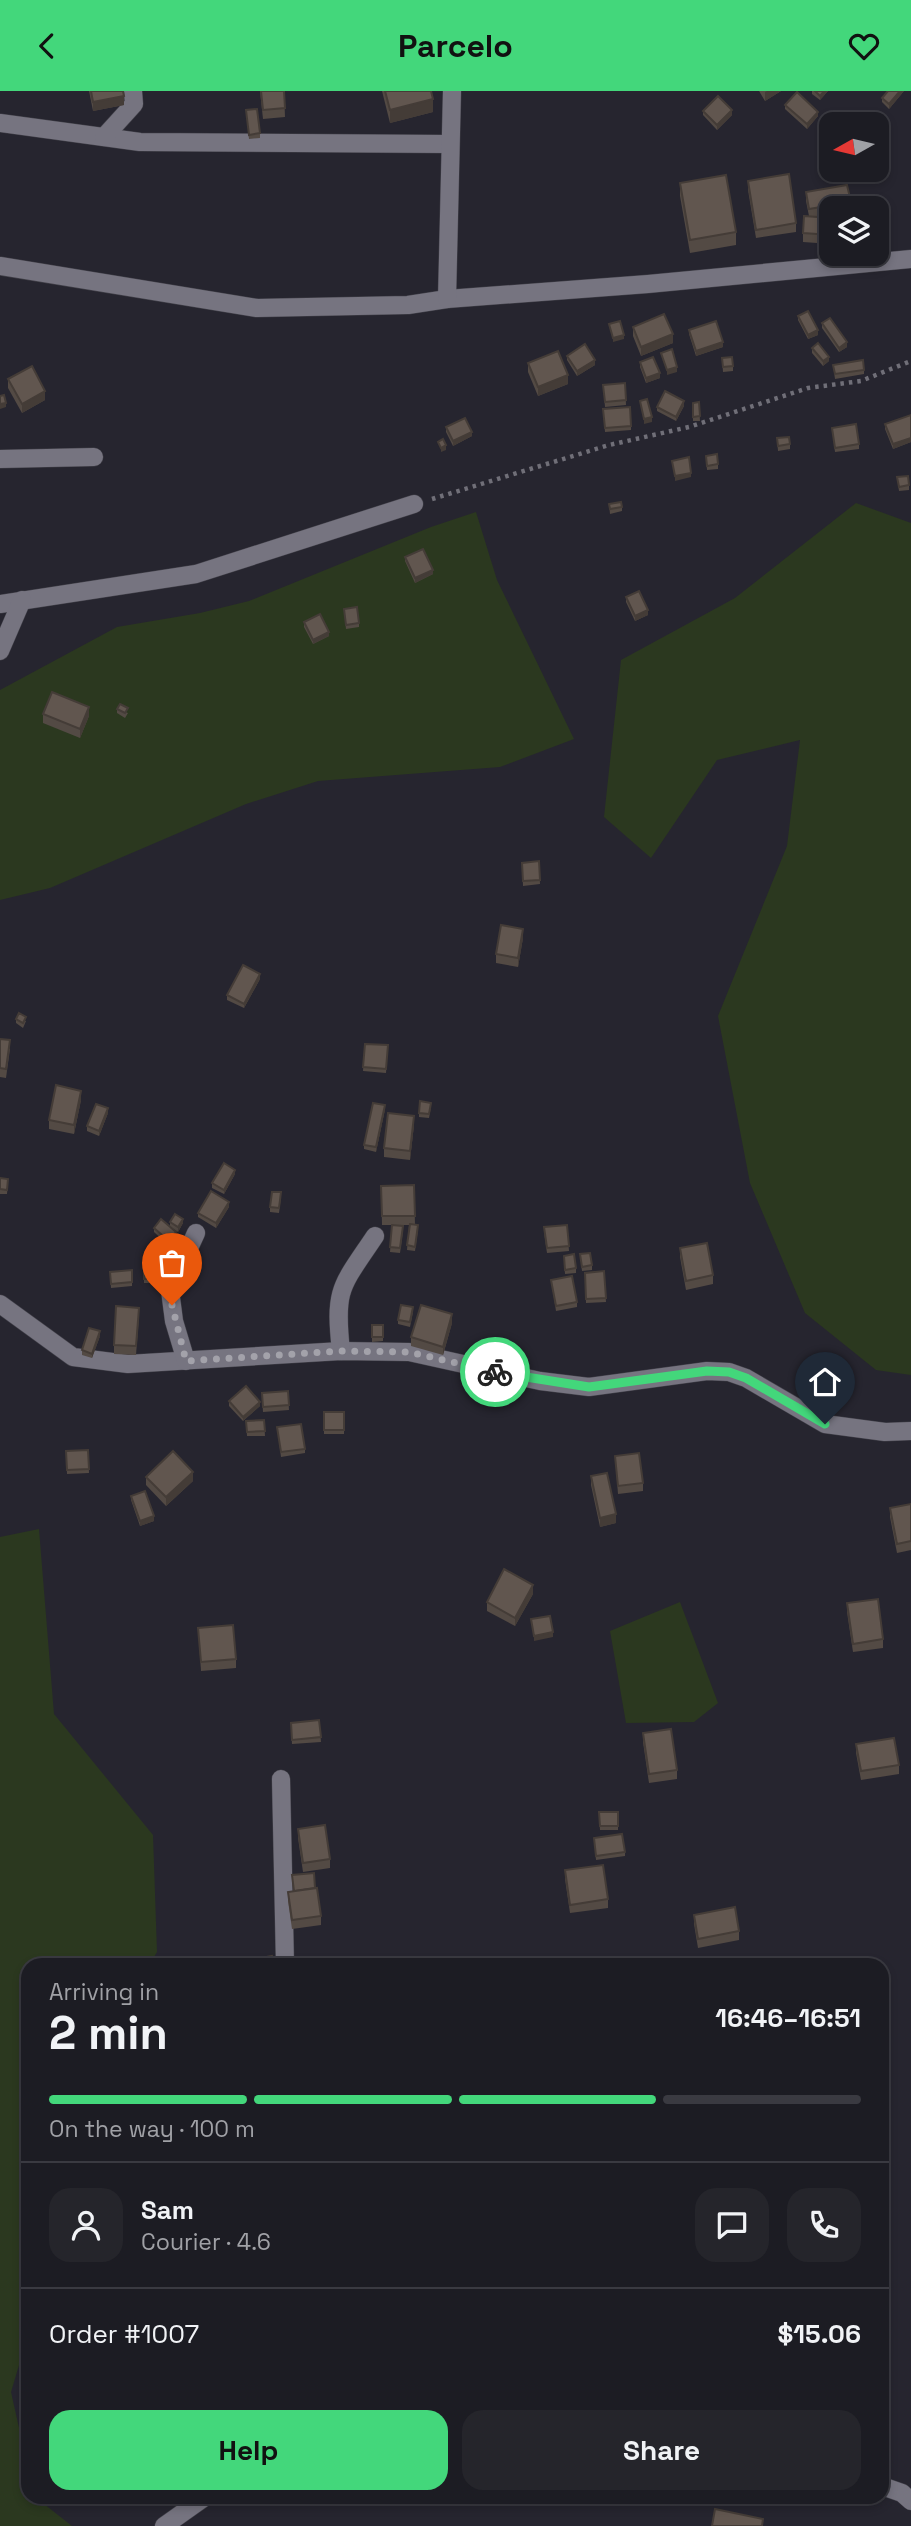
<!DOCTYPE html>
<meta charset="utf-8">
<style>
body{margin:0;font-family:"Space Grotesk",sans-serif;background:#25252b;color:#f1f3f6;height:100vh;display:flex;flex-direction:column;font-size:26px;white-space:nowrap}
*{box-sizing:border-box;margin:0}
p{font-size:23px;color:#a0a1a6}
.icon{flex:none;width:38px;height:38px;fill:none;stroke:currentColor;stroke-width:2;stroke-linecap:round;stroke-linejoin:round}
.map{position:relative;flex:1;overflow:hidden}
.drawer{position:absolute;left:21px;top:1867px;width:868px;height:546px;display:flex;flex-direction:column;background:#1c1c23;border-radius:21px;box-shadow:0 4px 10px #0003,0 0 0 2px #3a3a41}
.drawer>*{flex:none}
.needle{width:46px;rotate:262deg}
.tools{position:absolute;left:819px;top:21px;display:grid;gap:14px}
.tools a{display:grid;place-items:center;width:70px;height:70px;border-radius:14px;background:#1c1c23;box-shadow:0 4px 10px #0003,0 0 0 2px #3a3a41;font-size:35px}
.pin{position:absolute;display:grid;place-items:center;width:60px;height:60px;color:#fff;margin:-72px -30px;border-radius:50% 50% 50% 0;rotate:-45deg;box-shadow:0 0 7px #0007}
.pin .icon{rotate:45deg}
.courier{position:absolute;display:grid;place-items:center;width:70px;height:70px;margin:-35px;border:5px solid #43d77b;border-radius:50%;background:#fff;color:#222;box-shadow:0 2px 9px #0007}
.headline em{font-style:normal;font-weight:600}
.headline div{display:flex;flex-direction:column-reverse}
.headline{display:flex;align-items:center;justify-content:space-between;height:119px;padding:0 28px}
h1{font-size:46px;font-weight:600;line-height:52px}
.bar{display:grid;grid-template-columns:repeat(4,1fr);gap:10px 7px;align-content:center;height:84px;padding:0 28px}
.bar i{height:9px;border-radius:5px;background:#3a3a41}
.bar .selected{background:#43d77b}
.bar p{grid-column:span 4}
.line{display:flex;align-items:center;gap:18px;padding:0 28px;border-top:2px solid #3a3a41}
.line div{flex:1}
.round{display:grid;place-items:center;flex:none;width:74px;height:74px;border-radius:21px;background:#25252b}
.action{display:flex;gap:14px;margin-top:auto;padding:14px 28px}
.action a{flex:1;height:80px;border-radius:21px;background:#43d77b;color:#111;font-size:28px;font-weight:600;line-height:80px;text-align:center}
.action a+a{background:#25252b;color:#f1f3f6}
header{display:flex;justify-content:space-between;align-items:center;height:91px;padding:0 28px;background:#43d77b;color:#111;font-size:32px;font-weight:600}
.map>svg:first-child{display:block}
.green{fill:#2b381f}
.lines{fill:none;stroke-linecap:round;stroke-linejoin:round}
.minor-casing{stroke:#43424a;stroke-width:19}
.path{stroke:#706f78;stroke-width:4.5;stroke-dasharray:3.5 5;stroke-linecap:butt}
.minor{stroke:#767480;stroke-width:18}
.wall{fill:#534a44}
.shaded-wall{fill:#443c37}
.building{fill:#61564f;stroke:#443c37;stroke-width:2}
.done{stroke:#a3a2aa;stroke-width:7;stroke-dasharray:0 12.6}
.route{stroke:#43d77b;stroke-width:9}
</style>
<header><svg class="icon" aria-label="back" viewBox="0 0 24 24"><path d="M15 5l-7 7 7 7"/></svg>Parcelo<svg class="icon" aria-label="heart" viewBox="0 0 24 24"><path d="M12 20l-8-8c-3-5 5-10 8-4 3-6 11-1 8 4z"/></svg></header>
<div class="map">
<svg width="911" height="2435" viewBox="0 0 911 2435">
<rect width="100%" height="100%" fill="#26252f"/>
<!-- green -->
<g class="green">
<polygon points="856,412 911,432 911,1284 876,1279 805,1222 750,1092 718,925 787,755 800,649 717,669 651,767 604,726 621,569 735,507"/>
<polygon points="476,421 497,489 574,648 500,676 318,690 246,713 50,797 0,809 0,599 117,536 200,522 249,510 431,436"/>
<polygon points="39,1438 54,1623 153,1744 157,1861 149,1874 28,1874 28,2244 11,2301 28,2377 28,2406 35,2406 72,2435 0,2435 0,1446"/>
<polygon points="680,1511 718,1612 694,1631 626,1632 610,1540"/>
</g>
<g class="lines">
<!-- minor casing -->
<g class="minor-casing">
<g id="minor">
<polyline points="0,32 140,51 448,53"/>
<polyline points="104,46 134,13 133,0"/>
<polyline points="0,175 257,217 408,214 447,208 648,193 911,168"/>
<polyline points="447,208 452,0"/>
<polyline points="0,368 94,366"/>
<polyline points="0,513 196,483 414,413"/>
<polyline points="0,560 22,509"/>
<polyline points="0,1213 73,1266 128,1273 341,1260 409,1261 540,1290 589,1296 707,1280 729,1281 746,1287 825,1333 885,1341 911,1340"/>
<path d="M341 1260C334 1197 341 1196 375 1145"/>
<polyline points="186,1270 174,1230 170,1199 196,1142"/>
<polyline points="281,1688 285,1874"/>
<polyline points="882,2395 902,2402 911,2410"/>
<polyline points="164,2435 205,2406"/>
</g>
</g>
<!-- path -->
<polyline class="path" points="432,408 609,354 689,336 808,297 861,290 911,270"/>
<!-- minor -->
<use href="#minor" class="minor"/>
</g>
<!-- wall -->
<g class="wall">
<polygon points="89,0 123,0 124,14 93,20"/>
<polygon points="260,0 284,0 285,26 263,28"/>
<polygon points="382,0 431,0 433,21 390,32"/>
<polygon points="759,0 781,0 765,10"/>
<polygon points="812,0 828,0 820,9 812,3"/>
<polygon points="904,0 889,18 882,11 882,7"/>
<polygon points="785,14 818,25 807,38 785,18"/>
<polygon points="246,19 260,42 260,47 249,48"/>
<polygon points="703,20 732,24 717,39 703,24"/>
<polygon points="748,90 796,132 796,141 756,147 748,99"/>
<polygon points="680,92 736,141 736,154 690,162 680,105"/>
<polygon points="806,101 851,111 851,117 831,117 831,123 816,126 831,127 831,153 803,151 803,142 809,125 806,110"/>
<polygon points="798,225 818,244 808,248 798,229"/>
<polygon points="822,232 847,256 839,261 822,237"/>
<polygon points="633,236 673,252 641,265 633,245"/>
<polygon points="689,239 723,256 696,265 689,243"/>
<polygon points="812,257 829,270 823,275 812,262"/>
<polygon points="567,265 595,274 577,285 567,269"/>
<polygon points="722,267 733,275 733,280 723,281"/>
<polygon points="640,271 660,287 646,292 640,276"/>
<polygon points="528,272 568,293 538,305 528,281"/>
<polygon points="833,274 864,279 864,283 835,288"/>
<polygon points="8,288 45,309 22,322 8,297"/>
<polygon points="625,292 626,314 605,316 603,294"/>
<polygon points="699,311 700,330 693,330 693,312"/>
<polygon points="684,315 676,330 657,320 657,316"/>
<polygon points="603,318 631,335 631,339 605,341"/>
<polygon points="911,324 911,351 893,358 885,338 885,333"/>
<polygon points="446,336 472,345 453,355 446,341"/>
<polygon points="832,337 859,353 859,358 835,361"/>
<polygon points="777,347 790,353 790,358 778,360"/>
<polygon points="706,365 718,373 718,378 707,379"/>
<polygon points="897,386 909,394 909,399 899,400"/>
<polygon points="609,413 622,416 622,420 610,423"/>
<polygon points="405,466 433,483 415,492 405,470"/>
<polygon points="626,506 648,524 635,530 626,511"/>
<polygon points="344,518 359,532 359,536 346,538"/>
<polygon points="304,531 329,545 313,553 304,536"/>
<polygon points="117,618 128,622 125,627 117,622"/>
<polygon points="43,623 89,625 80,647 43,632"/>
<polygon points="539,770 540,793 523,795 522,772"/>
<polygon points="523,847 518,876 496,872 496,863"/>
<polygon points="260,888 244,917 227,909 227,904"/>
<polygon points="16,928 26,930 23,937 16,932"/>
<polygon points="0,948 10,958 6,987 0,986"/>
<polygon points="365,953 388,954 386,982 363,980"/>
<polygon points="81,1009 74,1043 49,1038 49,1029"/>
<polygon points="431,1016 429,1027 419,1026 419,1022"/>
<polygon points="385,1018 376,1061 364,1058 364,1054"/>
<polygon points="108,1022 99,1045 87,1040 87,1035"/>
<polygon points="414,1034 410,1069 384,1066 384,1057"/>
<polygon points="235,1083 224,1103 212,1097 212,1092"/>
<polygon points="0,1087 8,1088 7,1103 0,1103"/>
<polygon points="414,1094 415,1134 418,1139 415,1160 407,1159 409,1134 394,1134 403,1140 400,1162 390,1161 392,1134 382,1134 381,1095"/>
<polygon points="281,1106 279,1122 270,1121 270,1116"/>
<polygon points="229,1116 216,1137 198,1126 198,1122"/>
<polygon points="170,1131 183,1132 178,1141 170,1136"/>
<polygon points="567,1134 569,1160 547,1162 544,1141"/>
<polygon points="154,1137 176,1146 169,1155 154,1141"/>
<polygon points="680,1157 713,1184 713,1193 686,1199 680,1166"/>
<polygon points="580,1163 592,1174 592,1179 582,1180"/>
<polygon points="564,1169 576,1177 576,1182 565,1183"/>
<polygon points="167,1174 167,1192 144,1192 144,1175"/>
<polygon points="132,1179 132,1195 111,1197 110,1181"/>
<polygon points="604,1180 606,1211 586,1212 585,1182"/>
<polygon points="551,1189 577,1211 577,1216 556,1220"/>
<polygon points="413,1221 410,1236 398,1233 398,1229"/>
<polygon points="139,1226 136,1264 114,1263 114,1254"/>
<polygon points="452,1232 443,1264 411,1255 411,1246"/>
<polygon points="372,1234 383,1234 383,1250 372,1251"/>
<polygon points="100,1245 92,1267 82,1264 82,1259"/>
<polygon points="288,1300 289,1319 263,1321 262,1302"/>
<polygon points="229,1310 260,1315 243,1330 229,1315"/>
<rect x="324" y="1321" width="20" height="22"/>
<polygon points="264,1329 265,1345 247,1345 246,1330"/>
<polygon points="277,1336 305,1358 305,1362 281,1366"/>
<polygon points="88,1359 89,1382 67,1383 66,1360"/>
<polygon points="615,1365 643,1392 643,1400 618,1403"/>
<polygon points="591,1385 616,1432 600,1436 591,1394"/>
<polygon points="146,1386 193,1390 166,1415 146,1394"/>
<polygon points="131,1405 154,1430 140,1435 131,1409"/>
<polygon points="911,1413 911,1459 897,1462 890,1426 890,1417"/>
<polygon points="533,1503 515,1535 487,1520 487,1511"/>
<polygon points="847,1512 883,1548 883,1557 853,1561 847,1521"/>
<polygon points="198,1537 236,1568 236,1577 201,1580"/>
<polygon points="319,1629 321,1651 292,1653 291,1632"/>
<polygon points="643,1642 677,1679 677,1688 649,1692 643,1651"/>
<polygon points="856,1653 899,1674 899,1683 861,1689 856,1662"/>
<polygon points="599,1721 618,1721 618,1739 600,1739"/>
<polygon points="298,1738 330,1768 330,1777 303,1781 298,1747"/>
<polygon points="594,1747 625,1761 625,1765 596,1769"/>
<polygon points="565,1779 608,1808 608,1817 570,1822 565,1788"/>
<polygon points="315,1797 321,1825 321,1834 292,1838 288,1810 288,1801"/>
<polygon points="694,1824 739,1840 739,1849 698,1857 694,1833"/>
</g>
<!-- shaded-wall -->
<g class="shaded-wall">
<polygon points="767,0 781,0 765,10 765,1"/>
<polygon points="824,0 828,0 820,9 820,5"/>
<polygon points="900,0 904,0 889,18 889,13"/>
<polygon points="124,5 124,14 93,20 93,11"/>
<polygon points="433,8 433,21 390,32 390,19"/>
<polygon points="732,19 732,24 717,39 717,34"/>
<polygon points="818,21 818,25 807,38 807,33"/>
<polygon points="818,239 818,244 808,248 808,244"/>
<polygon points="673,243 673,252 641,265 641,256"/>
<polygon points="624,244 624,248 613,251 613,247"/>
<polygon points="723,251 723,256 696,265 696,260"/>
<polygon points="847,251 847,256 839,261 839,257"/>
<polygon points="829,266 829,270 823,275 823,270"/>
<polygon points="595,269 595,274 577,285 577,280"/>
<polygon points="677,276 677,281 667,284 667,279"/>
<polygon points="660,282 660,287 646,292 646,287"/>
<polygon points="568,284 568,293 538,305 538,296"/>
<polygon points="45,300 45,309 22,322 22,313"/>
<polygon points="684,310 684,315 676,330 676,326"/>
<polygon points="6,312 6,316 0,318 0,313"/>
<polygon points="652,326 652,331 644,333 644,328"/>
<polygon points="472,341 472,345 453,355 453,350"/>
<polygon points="911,347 911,351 893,358 893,353"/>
<polygon points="446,354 446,359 441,361 441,357"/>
<polygon points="691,382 691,386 675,390 675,385"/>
<polygon points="433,479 433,483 415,492 415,487"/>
<polygon points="648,519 648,524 635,530 635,525"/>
<polygon points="329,541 329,545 313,553 313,549"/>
<polygon points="89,616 89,625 80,647 80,638"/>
<polygon points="523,838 523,847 518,876 518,867"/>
<polygon points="260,883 260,888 244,917 244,913"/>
<polygon points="81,1000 81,1009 74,1043 74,1034"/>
<polygon points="385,1014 385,1018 376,1061 376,1056"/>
<polygon points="108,1017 108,1022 99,1045 99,1040"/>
<polygon points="414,1025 414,1034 410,1069 410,1060"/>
<polygon points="235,1079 235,1083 224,1103 224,1099"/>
<polygon points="229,1111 229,1116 216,1137 216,1132"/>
<polygon points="183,1128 183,1132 178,1141 178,1136"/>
<polygon points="176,1141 176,1146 169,1155 169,1150"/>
<polygon points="452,1223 452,1232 443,1264 443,1256"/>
<polygon points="100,1240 100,1245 92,1267 92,1263"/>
<polygon points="260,1311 260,1315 243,1330 243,1326"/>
<polygon points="193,1381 193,1390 166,1415 166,1406"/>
<polygon points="616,1423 616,1432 600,1436 600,1427"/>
<polygon points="154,1425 154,1430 140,1435 140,1430"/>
<polygon points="533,1494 533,1503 515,1535 515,1527"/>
<polygon points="553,1541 553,1546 534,1550 534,1545"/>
</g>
<!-- building -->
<g class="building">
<polygon points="91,0 123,0 124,5 93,11"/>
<polygon points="261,0 284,0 285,17 263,19"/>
<polygon points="385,0 431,0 433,8 390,19"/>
<polygon points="815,0 824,0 820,5"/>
<polygon points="888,0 900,0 889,13 882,7"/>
<polygon points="797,1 818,21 807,33 785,14"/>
<polygon points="718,5 732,19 717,34 703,20"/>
<polygon points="257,18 260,42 249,44 246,19"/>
<polygon points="789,83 796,132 756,139 748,90"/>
<polygon points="726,84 736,141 690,149 680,92"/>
<polygon points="847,94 851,111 809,118 806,101"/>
<polygon points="804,125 831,127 831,144 803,142"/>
<polygon points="808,220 818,239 808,244 798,225"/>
<polygon points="664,223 673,243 641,256 633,236"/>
<polygon points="830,227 847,251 839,257 822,232"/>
<polygon points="620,230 624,244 613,247 609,233"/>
<polygon points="716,230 723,251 696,260 689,239"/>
<polygon points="818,252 829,266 823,270 812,257"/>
<polygon points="585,253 595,269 577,280 567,265"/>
<polygon points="672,258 677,276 667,279 661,262"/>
<polygon points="558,260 568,284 538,296 528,272"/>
<polygon points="653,266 660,282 646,287 640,271"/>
<polygon points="732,266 733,275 723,276 722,267"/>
<polygon points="863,269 864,279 835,283 833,274"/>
<polygon points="32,275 45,300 22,313 8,288"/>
<polygon points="625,292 626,309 605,311 603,294"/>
<polygon points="665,300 684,310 676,326 657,316"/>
<polygon points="4,304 6,312 0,313 0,305"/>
<polygon points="647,308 652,326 644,328 640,310"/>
<polygon points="699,311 700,325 693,326 693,312"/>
<polygon points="630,316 631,335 605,337 603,318"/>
<polygon points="911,324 911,347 893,353 885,333"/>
<polygon points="465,327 472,341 453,350 446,336"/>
<polygon points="856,333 859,353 835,357 832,337"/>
<polygon points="789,346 790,353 778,355 777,347"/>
<polygon points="443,348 446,354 441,357 438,351"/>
<polygon points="717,363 718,373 707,375 706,365"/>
<polygon points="689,366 691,382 675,385 672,370"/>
<polygon points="908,385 909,394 899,396 897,386"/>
<polygon points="621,411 622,416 610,418 609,413"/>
<polygon points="423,458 433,479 415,487 405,466"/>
<polygon points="639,500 648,519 635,525 626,506"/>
<polygon points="357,516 359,532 346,534 344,518"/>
<polygon points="320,523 329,541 313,549 304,531"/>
<polygon points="52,601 89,616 80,638 43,623"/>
<polygon points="120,613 128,617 125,622 117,618"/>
<polygon points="539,770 540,789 523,790 522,772"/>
<polygon points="501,834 523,838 518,867 496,863"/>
<polygon points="243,874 260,883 244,913 227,904"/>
<polygon points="19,922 26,926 23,932 16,928"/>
<polygon points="0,948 10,949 6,978 0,977"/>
<polygon points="365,953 388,954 386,978 363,976"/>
<polygon points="56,994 81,1000 74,1034 49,1029"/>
<polygon points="420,1010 431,1012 429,1023 419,1022"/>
<polygon points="373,1012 385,1014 376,1056 364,1054"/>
<polygon points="96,1013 108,1017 99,1040 87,1035"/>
<polygon points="388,1022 414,1025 410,1060 384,1057"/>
<polygon points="224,1072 235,1079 224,1099 212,1092"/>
<polygon points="0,1087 8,1088 7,1099 0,1098"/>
<polygon points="414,1094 415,1125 382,1125 381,1095"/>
<polygon points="211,1100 229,1111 216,1132 198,1122"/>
<polygon points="272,1101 281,1101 279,1117 270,1116"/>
<polygon points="175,1123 183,1128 178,1136 170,1131"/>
<polygon points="161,1128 176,1141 169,1150 154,1137"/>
<polygon points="410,1133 418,1134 415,1156 407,1154"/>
<polygon points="392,1134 403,1135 400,1157 390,1156"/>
<polygon points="567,1134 569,1155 547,1157 544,1136"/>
<polygon points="707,1152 713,1184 686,1190 680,1157"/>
<polygon points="590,1162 592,1174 582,1176 580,1163"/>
<polygon points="574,1163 576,1177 565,1179 564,1165"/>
<polygon points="167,1174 167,1187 144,1188 144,1175"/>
<polygon points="132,1179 132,1191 111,1193 110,1181"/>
<polygon points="604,1180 606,1207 586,1208 585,1182"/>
<polygon points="572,1185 577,1211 556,1215 551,1189"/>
<polygon points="401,1214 413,1216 410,1231 398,1229"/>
<polygon points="421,1214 452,1223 443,1256 411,1246"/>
<polygon points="116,1215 139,1217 136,1255 114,1254"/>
<rect x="372" y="1234" width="11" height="12"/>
<polygon points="89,1237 100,1240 92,1263 82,1259"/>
<polygon points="246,1295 260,1311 243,1326 229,1310"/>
<polygon points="288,1300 289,1314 263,1316 262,1302"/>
<rect x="324" y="1321" width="20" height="18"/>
<polygon points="264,1329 265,1340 247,1341 246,1330"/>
<polygon points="301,1333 305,1358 281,1361 277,1336"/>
<polygon points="88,1359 89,1378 67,1379 66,1360"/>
<polygon points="173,1360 193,1381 166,1406 146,1386"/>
<polygon points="639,1362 643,1392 618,1395 615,1365"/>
<polygon points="607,1382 616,1423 600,1427 591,1385"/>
<polygon points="145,1400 154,1425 140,1430 131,1405"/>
<polygon points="911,1413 911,1450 897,1453 890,1417"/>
<polygon points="504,1478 533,1494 515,1527 487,1511"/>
<polygon points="878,1508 883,1548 853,1553 847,1512"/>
<polygon points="550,1525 553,1541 534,1545 531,1528"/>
<polygon points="233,1534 236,1568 201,1571 198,1537"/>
<polygon points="319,1629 321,1646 292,1649 291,1632"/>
<polygon points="671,1638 677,1679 649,1683 643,1642"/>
<polygon points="894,1647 899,1674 861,1680 856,1653"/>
<polygon points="599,1721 618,1721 618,1735 600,1735"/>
<polygon points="325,1734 330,1768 303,1772 298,1738"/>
<polygon points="622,1743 625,1761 596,1765 594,1747"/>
<polygon points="603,1774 608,1808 570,1814 565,1779"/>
<polygon points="314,1782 315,1797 294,1800 292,1784"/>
<polygon points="317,1797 321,1825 292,1829 288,1801"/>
<polygon points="735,1816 739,1840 698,1848 694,1824"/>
<polygon points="272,1865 274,1874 233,1874 232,1872"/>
<polygon points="715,2418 763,2428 762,2435 712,2435"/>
</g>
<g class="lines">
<!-- done -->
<polyline class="done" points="172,1214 186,1270 341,1260 409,1261 495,1281"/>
<!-- route -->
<polyline class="route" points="495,1281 589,1296 707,1280 729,1281 746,1287 825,1333"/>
</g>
</svg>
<div class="tools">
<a><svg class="needle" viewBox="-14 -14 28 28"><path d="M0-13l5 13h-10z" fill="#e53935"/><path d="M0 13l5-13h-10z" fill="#a0a1a6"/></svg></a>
<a><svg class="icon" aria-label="layers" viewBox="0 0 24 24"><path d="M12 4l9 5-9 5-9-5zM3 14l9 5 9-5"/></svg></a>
</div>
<div class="pin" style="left:172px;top:1214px;background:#ea580c"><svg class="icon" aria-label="bag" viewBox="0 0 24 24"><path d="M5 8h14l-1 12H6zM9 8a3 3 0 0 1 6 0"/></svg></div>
<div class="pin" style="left:825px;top:1333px;background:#1f2937"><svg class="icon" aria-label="home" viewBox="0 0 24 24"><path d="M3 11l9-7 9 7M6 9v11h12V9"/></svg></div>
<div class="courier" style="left:495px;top:1281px"><svg class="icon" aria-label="bike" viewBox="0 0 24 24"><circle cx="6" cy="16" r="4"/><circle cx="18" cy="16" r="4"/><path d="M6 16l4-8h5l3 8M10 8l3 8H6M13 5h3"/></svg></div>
<section class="drawer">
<div class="headline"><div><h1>2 min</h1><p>Arriving in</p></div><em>16:46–16:51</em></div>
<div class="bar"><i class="selected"></i><i class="selected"></i><i class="selected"></i><i></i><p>On the way · 100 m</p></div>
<div class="line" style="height:126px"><a class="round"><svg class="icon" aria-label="person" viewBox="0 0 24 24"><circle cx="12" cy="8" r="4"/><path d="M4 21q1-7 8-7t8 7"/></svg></a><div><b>Sam</b><p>Courier · 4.6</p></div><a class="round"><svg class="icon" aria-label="chat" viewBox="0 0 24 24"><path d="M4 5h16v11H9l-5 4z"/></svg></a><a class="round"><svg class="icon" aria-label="phone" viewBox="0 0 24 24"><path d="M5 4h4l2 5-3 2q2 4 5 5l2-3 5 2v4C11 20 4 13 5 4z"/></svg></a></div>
<div class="line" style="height:91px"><div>Order #1007</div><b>$15.06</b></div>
<div class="action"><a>Help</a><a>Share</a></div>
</section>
</div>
